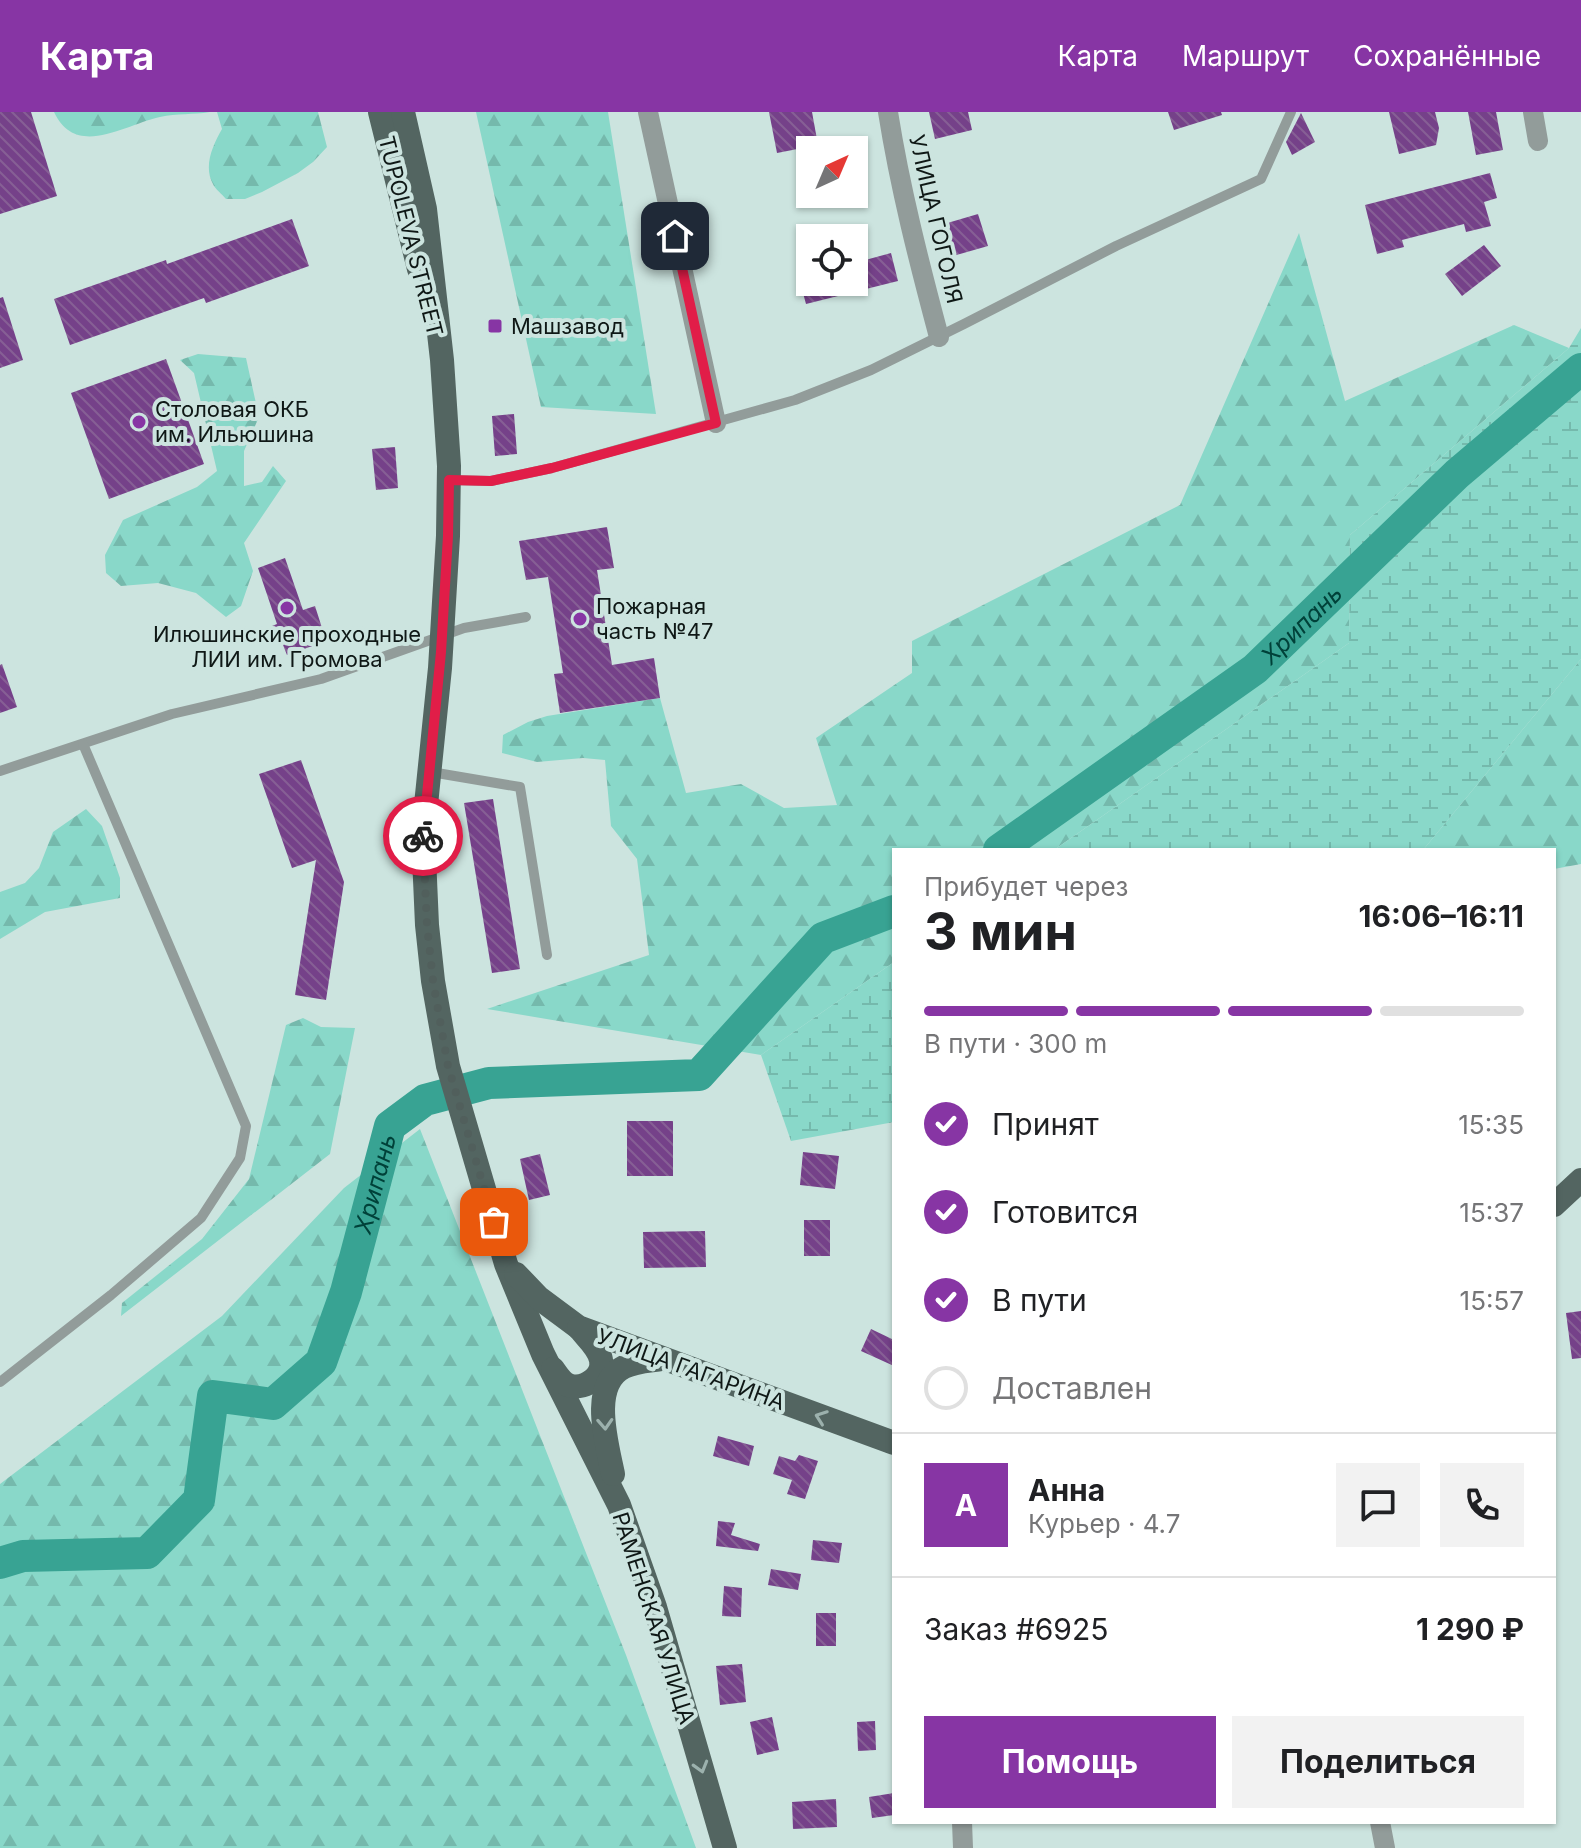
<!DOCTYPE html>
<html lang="ru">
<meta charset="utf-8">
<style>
body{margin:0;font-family:Inter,sans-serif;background:#f2f2f2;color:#202124;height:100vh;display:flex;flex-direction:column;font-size:30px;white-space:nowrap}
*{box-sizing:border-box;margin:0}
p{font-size:26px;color:#757577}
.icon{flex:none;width:44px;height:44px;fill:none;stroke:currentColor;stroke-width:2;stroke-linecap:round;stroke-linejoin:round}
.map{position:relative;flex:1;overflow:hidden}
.sheet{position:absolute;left:892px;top:736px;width:664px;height:976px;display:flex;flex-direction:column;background:#fff;border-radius:0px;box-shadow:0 2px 6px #0004}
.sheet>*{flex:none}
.needle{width:52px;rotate:44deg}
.fabs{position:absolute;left:796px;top:24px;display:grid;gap:16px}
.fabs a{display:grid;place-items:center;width:72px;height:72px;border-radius:0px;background:#fff;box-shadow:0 2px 6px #0004;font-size:40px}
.pin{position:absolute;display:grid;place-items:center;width:68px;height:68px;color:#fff;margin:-34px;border-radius:16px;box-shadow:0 4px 12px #0006}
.courier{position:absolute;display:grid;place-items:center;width:80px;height:80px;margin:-40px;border:6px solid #e11d48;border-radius:50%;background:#fff;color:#222;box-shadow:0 2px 10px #0007}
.headline em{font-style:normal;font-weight:700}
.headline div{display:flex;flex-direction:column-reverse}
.headline{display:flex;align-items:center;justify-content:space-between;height:136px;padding:0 32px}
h1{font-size:52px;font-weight:700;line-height:60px}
.bar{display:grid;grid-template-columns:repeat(4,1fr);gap:12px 8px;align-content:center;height:96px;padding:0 32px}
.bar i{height:10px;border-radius:6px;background:#e0e0e0}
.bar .selected{background:#8735a4}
.bar p{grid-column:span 4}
.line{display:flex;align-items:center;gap:20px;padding:0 32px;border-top:2px solid #e0e0e0}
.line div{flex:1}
.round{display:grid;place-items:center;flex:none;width:84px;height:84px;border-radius:0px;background:#f2f2f2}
ol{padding:0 32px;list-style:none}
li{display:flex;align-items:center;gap:24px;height:88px}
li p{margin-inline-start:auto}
li .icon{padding:8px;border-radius:50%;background:#8735a4;color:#fff;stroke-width:4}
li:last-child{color:#757577}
li i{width:44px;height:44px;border:4px solid #e0e0e0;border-radius:50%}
.action{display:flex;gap:16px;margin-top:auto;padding:16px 32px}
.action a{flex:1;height:92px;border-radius:0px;background:#8735a4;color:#fff;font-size:32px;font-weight:700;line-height:92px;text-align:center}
.action a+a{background:#f2f2f2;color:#202124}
header{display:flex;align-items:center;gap:48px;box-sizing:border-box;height:112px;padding:0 40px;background:#8735a4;color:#fff}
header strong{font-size:38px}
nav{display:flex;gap:44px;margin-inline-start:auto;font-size:28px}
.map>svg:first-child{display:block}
.forest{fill:url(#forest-firs)}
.wetland{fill:url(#wetland-marsh)}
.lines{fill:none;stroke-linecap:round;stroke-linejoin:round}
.river{stroke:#38a393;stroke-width:32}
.building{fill:url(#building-back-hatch)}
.service{stroke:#929c9a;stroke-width:10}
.minor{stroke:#929c9a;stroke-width:20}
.primary{stroke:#536561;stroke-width:24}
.oneway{stroke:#9cb1ad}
.done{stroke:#515f5c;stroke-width:8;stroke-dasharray:0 14.4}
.route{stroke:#e11d48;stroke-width:10}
.poi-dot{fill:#8735a4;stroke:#cce4df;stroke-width:3}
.labels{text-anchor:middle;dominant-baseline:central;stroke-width:8;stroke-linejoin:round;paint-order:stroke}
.street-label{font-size:22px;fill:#0f1816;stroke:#cce4df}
.poi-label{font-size:22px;fill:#0f1816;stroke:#cce4df;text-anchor:start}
.water-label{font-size:24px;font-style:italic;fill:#004139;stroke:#cce4df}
</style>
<header>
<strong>Карта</strong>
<nav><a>Карта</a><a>Маршрут</a><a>Сохранённые</a></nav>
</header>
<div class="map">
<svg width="1581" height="1736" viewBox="0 0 1581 1736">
<defs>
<pattern id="forest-firs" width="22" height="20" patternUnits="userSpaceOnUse" patternTransform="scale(2)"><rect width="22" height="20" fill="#89d8c9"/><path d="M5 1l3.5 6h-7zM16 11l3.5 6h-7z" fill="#75b9ac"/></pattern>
<pattern id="wetland-marsh" width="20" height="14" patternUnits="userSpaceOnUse" patternTransform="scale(2)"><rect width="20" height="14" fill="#89d8c9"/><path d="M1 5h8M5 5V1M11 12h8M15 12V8" fill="none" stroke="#75b9ac"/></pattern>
<pattern id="building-back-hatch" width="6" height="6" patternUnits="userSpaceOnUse" patternTransform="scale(2)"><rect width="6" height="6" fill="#754189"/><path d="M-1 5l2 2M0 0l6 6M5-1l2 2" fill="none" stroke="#865f95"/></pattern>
</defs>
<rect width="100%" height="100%" fill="#cce4df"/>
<!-- forest -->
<g class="forest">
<path d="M54 0H210C193 3 177 1 160 5 124 13 76 47 54 0Z"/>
<path d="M217 0H318L327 35 313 50 298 61 262 80 245 87H226C222 82 215 77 213 72 203 54 213 33 222 17Z"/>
<polygon points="476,0 608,0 656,302 541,295"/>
<polygon points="1299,121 1345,289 1514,213 1569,236 1350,423 1349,531 1054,738 894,738 894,850 761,943 487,897 649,843 637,747 611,714 605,648 583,646 537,650 502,641 503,623 528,610 547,604 660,586 686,681 741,672 784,696 837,693 816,626 912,561 912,529 1180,393"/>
<polygon points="198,242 246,246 259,305 244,339 244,374 262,370 273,354 286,369 244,431 253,459 241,494 226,505 196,481 158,471 121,474 106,461 105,443 123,408 197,375 217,359 194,261 180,248"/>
<polygon points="1581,547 1581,752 1554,757 1554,738 1423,738"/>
<polygon points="86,697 102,714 120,766 120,786 45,800 0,827 0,780 25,771 39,756 53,720"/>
<polygon points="303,906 321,915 355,916 330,1042 121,1204 122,1191 202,1127 249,1067 286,913"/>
<polygon points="420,1017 626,1543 696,1736 0,1736 0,1372 222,1204 344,1076"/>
</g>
<!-- wetland -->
<g class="wetland">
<polygon points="1581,216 1581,547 1423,738 1054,738 1349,531 1350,423 1569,236"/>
<polygon points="894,850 894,1010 791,1029 761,943"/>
</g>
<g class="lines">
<!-- river -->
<g class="river">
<path id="s1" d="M999 738 1255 557 1457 362 1581 257"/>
<path id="s2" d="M0 1451 23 1444 147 1441 199 1388 213 1284 273 1292 321 1250 346 1180 390 1014 425 988 489 971 699 963 823 826 894 799"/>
</g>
</g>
<!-- building -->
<g class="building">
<polygon points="0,0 31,0 57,84 0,102"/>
<polygon points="769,0 812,0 818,33 777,41"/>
<polygon points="929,0 968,0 972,18 935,27"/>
<polygon points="1168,0 1221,0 1222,3 1174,18"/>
<polygon points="1389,0 1435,0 1439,16 1436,33 1399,42"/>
<polygon points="1468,0 1496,0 1503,38 1476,43"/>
<polygon points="1301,1 1315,30 1292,43 1286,30"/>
<polygon points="1490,61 1497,86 1484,90 1491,114 1466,120 1464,112 1402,128 1404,135 1377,142 1365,93"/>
<polygon points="978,102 988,134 953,144 944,112"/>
<polygon points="292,107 309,154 206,191 204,186 70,233 54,187 166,148 167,152"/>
<polygon points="1484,133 1501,154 1462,184 1445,162"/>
<polygon points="891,141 898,169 806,192 800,170 863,170 858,150"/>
<polygon points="3,185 23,248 0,256 0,186"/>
<polygon points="166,247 204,352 109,387 71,281"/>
<polygon points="514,302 517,342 495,344 492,304"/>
<polygon points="395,335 398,376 376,378 372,337"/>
<polygon points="607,415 614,456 597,458 612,553 654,546 660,586 560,601 554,562 563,561 548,465 526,468 519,429"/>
<polygon points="285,446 303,498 315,494 322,516 314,519 318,532 287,543 281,528 272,531 267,516 277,512 258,456"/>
<polygon points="2,552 17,595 0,601 0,553"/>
<polygon points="301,648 344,770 326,888 295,883 316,748 292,756 259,662"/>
<polygon points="493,687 520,857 492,861 464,691"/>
<rect x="627" y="1009" width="46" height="55"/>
<polygon points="803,1040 839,1044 835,1077 800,1073"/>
<polygon points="540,1042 550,1083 529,1088 520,1047"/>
<rect x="804" y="1108" width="26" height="36"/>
<polygon points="705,1119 706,1155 644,1156 643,1120"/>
<polygon points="1581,1199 1581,1246 1572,1247 1566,1201"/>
<polygon points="871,1217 894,1228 894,1254 861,1239"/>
<polygon points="718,1324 754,1334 749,1354 713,1344"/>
<polygon points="799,1343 818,1349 805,1387 787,1382 792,1368 773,1362 779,1344 795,1349"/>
<polygon points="718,1409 735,1411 731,1423 760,1432 758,1439 716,1434"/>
<polygon points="813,1428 842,1431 839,1451 811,1448"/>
<polygon points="771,1457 801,1462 798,1478 768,1473"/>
<polygon points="724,1474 742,1476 741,1505 722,1504"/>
<rect x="816" y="1501" width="20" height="33"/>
<polygon points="742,1552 746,1590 720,1593 716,1554"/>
<polygon points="772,1605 779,1638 757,1643 750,1610"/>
<polygon points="875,1609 876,1638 858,1639 857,1610"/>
<polygon points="894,1681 894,1703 872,1706 869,1685"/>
<polygon points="836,1687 837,1715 793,1717 792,1690"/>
</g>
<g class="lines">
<!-- service -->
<g class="service">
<polyline points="449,368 491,369 552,356 795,288 871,258 964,212 1116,134 1261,67 1291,0"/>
<polyline points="0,659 172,602 321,567 464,516 526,505"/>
<polyline points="431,660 520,675 547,843"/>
<polyline points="0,1270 111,1183 201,1106 240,1046 246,1014 83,632"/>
</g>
<!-- minor -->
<g class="minor">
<polyline points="648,0 716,311"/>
<path d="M888 0C900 76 919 150 939 225"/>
<polyline points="1533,0 1538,29"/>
<polyline points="962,1710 963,1736"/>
<polyline points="1380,1710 1385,1736"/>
</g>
<!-- primary -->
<g class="primary">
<polyline points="380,0 419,157"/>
<polyline points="403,0 425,97 442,248 449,354 448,424 440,556 423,722 427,813 433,869 448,954 506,1152 543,1242 619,1393 655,1495 725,1736"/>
<polyline points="1554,1093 1581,1068"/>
<polyline points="516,1162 539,1186 578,1215 894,1331"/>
<path d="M553 1257C558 1264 562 1272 571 1274 586 1277 604 1264 601 1248 599 1236 586 1225 579 1216"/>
<path d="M613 1362C607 1332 589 1272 624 1255 636 1249 650 1249 662 1247"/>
</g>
</g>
<!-- one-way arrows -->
<defs><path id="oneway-chevron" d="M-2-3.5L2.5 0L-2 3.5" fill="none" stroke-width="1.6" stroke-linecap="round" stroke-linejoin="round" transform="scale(2)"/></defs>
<g class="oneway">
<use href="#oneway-chevron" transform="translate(821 1305) rotate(-160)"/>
<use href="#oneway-chevron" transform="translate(605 1312) rotate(87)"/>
<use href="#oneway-chevron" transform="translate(701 1655) rotate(74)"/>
</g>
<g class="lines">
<!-- done -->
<polyline class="done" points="423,724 427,813 433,869 448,954 494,1110"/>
<!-- route -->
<polyline class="route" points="423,724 441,540 448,424 449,368 491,369 552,356 716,311 675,124"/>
</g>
<!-- markers -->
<g class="poi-dot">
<rect x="487" y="206" width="16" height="16" rx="4"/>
<circle cx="139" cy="310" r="8"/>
<circle cx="287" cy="496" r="8"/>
<circle cx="580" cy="507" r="8"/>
</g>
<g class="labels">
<!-- street labels -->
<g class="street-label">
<text transform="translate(936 107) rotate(77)">УЛИЦА ГОГОЛЯ</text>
<text transform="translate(411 124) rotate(76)">TUPOLEVA STREET</text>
<text transform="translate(691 1257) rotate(20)">УЛИЦА ГАГАРИНА</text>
<text transform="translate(654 1506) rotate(72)">РАМЕНСКАЯ УЛИЦА</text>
</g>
<!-- poi labels -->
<g class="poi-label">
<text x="511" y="214">Машзавод</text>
<text x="155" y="297">Столовая ОКБ<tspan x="155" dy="25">им. Ильюшина</tspan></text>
<text x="596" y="494">Пожарная<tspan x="596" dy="25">часть №47</tspan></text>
<text x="287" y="522" text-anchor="middle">Илюшинские проходные<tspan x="287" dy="25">ЛИИ им. Громова</tspan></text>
</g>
<!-- water labels -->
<g class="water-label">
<text stroke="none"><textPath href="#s1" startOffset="378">Хрипань</textPath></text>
<text stroke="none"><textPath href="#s2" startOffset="638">Хрипань</textPath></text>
</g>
</g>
</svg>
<div class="fabs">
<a><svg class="needle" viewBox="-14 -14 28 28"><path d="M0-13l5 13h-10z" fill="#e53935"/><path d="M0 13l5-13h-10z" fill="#757577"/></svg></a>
<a><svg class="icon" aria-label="locate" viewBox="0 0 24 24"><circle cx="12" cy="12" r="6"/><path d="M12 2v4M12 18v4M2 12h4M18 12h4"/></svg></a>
</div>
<div class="pin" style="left:494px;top:1110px;background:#ea580c"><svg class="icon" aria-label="bag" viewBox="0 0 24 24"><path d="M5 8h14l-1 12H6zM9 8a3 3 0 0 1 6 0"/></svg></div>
<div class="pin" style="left:675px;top:124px;background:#1f2937"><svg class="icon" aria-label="home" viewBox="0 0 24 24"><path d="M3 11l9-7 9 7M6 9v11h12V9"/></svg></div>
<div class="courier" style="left:423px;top:724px"><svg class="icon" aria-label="bike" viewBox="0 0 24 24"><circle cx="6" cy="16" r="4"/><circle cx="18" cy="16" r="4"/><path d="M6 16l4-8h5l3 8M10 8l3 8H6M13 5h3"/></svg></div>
<section class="sheet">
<div class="headline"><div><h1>3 мин</h1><p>Прибудет через</p></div><em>16:06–16:11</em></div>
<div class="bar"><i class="selected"></i><i class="selected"></i><i class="selected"></i><i></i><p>В пути · 300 m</p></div>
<ol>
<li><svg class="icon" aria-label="check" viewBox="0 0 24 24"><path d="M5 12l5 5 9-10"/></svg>Принят<p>15:35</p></li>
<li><svg class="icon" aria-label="check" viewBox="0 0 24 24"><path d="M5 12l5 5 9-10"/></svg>Готовится<p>15:37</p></li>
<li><svg class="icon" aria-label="check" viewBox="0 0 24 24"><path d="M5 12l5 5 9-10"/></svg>В пути<p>15:57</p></li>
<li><i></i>Доставлен</li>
</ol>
<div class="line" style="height:144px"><b class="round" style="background:#8735a4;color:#fff">А</b><div><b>Анна</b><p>Курьер · 4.7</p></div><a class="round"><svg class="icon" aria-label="chat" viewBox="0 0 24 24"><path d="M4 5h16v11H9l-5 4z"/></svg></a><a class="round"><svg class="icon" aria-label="phone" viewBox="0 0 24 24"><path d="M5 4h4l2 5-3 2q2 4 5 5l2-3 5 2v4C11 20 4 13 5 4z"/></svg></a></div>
<div class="line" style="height:104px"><div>Заказ #6925</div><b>1 290 ₽</b></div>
<div class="action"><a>Помощь</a><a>Поделиться</a></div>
</section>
</div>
